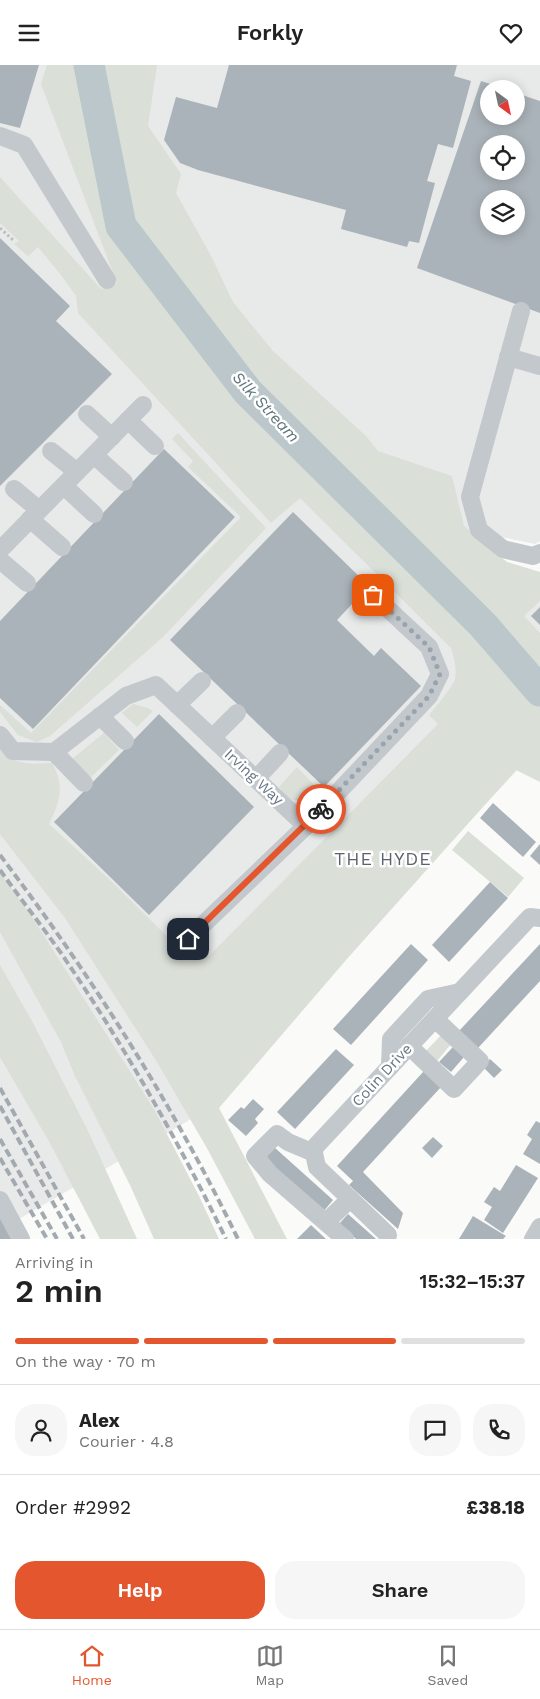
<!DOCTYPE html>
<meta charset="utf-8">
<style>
body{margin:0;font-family:"Work Sans",sans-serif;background:#f6f6f6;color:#222;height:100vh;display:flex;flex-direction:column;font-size:19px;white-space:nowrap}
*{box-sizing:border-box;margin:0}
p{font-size:16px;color:#767676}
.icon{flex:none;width:28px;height:28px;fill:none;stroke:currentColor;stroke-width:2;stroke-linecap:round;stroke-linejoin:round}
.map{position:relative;height:1174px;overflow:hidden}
.drawer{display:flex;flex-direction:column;background:#fff;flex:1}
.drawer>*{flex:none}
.needle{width:32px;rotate:147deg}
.tools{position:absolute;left:480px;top:15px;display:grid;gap:10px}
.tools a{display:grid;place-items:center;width:45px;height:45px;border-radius:50%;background:#fff;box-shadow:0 2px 12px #0003;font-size:25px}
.pin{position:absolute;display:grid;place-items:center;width:42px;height:42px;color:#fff;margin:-21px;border-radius:10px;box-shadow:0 2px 8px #0006}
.courier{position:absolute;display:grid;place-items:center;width:50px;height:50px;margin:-25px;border:4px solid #e4572e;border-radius:50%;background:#fff;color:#222;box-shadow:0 1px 6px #0007}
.overview em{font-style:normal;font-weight:600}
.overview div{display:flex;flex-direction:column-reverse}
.overview{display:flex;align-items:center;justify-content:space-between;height:85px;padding:0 15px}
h1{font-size:32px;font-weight:600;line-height:38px}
.bar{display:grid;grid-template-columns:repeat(4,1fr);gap:8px 5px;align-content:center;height:60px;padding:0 15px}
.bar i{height:6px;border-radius:4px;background:#e0e0e0}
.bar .active{background:#e4572e}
.bar p{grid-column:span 4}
.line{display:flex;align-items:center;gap:12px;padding:0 15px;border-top:1px solid #e0e0e0}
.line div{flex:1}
.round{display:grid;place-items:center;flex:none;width:52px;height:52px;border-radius:20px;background:#f6f6f6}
.cta{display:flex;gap:10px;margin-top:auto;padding:10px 15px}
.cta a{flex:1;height:58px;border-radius:20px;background:#e4572e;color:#fff;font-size:20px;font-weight:600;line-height:58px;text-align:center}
.cta a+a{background:#f6f6f6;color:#222}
header{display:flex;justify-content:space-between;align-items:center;height:65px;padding:0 15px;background:#fff;font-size:22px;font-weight:600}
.dock{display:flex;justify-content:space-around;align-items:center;height:70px;border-top:1px solid #e0e0e0;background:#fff;font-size:14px;color:#767676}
.dock a{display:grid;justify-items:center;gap:2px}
.dock .active{color:#e4572e}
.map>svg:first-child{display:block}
.built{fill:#e8e9e9;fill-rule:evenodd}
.green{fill:#dadfd7}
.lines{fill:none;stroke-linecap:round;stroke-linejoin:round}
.river{stroke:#bbc7cb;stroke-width:31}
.building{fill:#aab3b9;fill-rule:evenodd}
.path{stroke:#bbbfc2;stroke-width:3;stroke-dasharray:2.5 2.5;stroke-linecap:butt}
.minor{stroke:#c3c8cc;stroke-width:18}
.rail{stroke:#a2aab0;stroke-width:4;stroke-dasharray:8 4;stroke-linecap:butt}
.done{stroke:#99a4ac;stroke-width:5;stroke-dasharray:0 9}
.route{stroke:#e4572e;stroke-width:6}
.labels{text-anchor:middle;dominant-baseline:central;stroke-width:5;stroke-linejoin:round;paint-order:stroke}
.street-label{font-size:15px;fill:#657683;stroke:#fff}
.water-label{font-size:16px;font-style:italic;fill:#60757c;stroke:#fff}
.quarter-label{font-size:18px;letter-spacing:1px;fill:#57646e;stroke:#fff}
</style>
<header><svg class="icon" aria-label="menu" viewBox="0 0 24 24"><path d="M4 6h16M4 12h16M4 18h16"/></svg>Forkly<svg class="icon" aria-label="heart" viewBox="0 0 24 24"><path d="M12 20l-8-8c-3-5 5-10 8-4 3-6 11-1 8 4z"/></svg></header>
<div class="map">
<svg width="540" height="1174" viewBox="0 0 540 1174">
<rect width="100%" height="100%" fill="#fafaf8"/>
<!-- built -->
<g class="built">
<path d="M0 0H540V476L535 479 501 472 469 485 540 681 188 1056 0 1165ZM489 24H516V51H489ZM489 79H516V106H489ZM489 134H516V161H489Z"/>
<polygon points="540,533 540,586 514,557"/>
</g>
<!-- green -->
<g class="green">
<path d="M47 0H157L148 61 181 109 176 128 210 189 233 237 273 286 366 371 378 386 452 411 464 461 507 497 540 507V536L524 551 540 568V717L516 705 346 895 219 1043 287 1174H255L208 1085 157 997 65 853 0 769V685C16 701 31 699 52 698 65 721 60 736 49 759L111 816 188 892 197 882 209 891 438 659 429 650C435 643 452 623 455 614 457 604 454 592 451 583L300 433 271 458 78 248 76 231 61 210 38 182 28 191 14 179 19 176 0 158V112L101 224 117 218 41 19Z"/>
<polygon points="178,368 266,463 163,572 50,671 37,677 18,670 0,647 0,640 31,668 241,452 188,402 193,396 172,374"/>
<polygon points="133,639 148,643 153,646 137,662 122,648"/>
<polygon points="104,668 119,685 91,712 72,694"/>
<polygon points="297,702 319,725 309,736 290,735 279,722"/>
<polygon points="468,766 524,813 508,832 452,785"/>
<polygon points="0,808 32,852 155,1046 199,1131 219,1174 154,1174 130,1120 75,1011 61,977 0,867"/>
<polygon points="0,900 33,958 89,1068 137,1174 100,1174 50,1078 0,992"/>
<polygon points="442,969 452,978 437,996 426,986"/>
</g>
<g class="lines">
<!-- river -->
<polyline class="river" points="89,0 121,161 248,327 483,560 540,626"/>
</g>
<!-- building -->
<g class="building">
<polygon points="0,0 39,0 20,63 0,58"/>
<polygon points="229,0 457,0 454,11 471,16 453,83 438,79 427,116 435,118 419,178 409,176 407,182 341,164 346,145 198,105 180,98 164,75 176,32 217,43"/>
<path d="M481 16 503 23 489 24V51H516V28L540 36V248L417 203ZM489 79H516V106H489ZM489 134H516V161H489Z"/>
<polygon points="0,173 70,241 56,256 112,309 0,421"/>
<polygon points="164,384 235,452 33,664 0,633 0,556"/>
<polygon points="293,447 369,521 337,555 374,591 381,583 421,621 324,722 170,575"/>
<polygon points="540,542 540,560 531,551"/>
<polygon points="159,649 254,742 149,850 54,757"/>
<polygon points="493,738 536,777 523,792 480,753"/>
<polygon points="540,779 540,800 530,791"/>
<polygon points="490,817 508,833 449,897 432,880"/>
<polygon points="411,879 428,895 351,980 333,964"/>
<polygon points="540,879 540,916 478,983 459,966"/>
<polygon points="453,982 464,992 451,1007 439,997"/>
<polygon points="336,984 354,1000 295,1064 277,1047"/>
<polygon points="490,994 502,1005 494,1013 483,1002"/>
<polygon points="424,1006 441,1022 363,1107 403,1148 398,1164 349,1120 353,1116 337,1101"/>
<polygon points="253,1034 264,1044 255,1054 258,1058 246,1071 228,1055 241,1042 244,1044"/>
<polygon points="536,1056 540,1058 540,1099 523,1089 532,1074 527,1070"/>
<polygon points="433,1072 443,1081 432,1093 422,1083"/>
<polygon points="274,1082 333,1135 323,1147 264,1093"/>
<polygon points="516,1100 538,1113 503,1168 484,1155 492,1142 484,1137 494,1122 500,1126"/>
<polygon points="0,1144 16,1174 0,1174"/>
<polygon points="348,1149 376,1174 356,1174 339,1159"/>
<polygon points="473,1151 506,1171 503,1174 459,1174"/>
<polygon points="311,1160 326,1174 297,1174"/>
</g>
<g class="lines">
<!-- path -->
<polyline class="path" points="0,163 13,175"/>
<!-- minor -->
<g class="minor">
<polyline points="0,71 24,80 107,215"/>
<polyline points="521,246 470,432 479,465 503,484 533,491 540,488"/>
<polyline points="508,292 540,301"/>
<polyline points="87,349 112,372"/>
<polyline points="128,355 155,381"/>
<polyline points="51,386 77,407"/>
<polyline points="94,390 124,417"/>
<polyline points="64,421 94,449"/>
<polyline points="14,424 39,445"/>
<polyline points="30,454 62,482"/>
<polyline points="0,485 143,340"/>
<polyline points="0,495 27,518"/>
<polyline points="177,640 202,616"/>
<polyline points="100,651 125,676"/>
<polyline points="0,670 13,686 54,687 126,631 156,620 306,761 429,631 440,609 429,582 373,530"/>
<polyline points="212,673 237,648"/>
<polyline points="54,687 84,718"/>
<polyline points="256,714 280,688"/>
<polyline points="188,874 306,761"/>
<polyline points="409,981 454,1024 480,996 435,954"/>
<polyline points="390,1002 391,974 428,934 460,927"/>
<polyline points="314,1088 288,1077 277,1069 255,1091 270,1109 345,1174"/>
<polyline points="0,1135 21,1174"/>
<polyline points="326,1157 350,1134"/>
<polyline points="388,1170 317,1102 314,1088 315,1082 530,852 540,853"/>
<polyline points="533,1174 540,1162"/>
</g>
<!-- rail -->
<g class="rail">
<path d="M0 790C91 910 172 1038 238 1174"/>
<path d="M0 805C20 833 41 860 61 888 123 979 178 1075 226 1174"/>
<polyline points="0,1023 84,1174"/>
<polyline points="0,1041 73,1174"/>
<polyline points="0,1074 57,1174"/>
<polyline points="0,1093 47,1174"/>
</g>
</g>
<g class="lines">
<!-- done -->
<polyline class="done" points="321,744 429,631 440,609 429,582 373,530"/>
<!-- route -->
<polyline class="route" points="188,874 321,744"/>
</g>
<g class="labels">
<!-- street labels -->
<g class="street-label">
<text transform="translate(254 712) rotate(43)">Irving Way</text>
<text transform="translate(382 1010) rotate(-47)">Colin Drive</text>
</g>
<!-- water labels -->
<g class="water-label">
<text transform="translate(266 342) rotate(47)">Silk Stream</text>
</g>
<!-- quarter labels -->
<g class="quarter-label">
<text x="383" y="793">THE HYDE</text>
</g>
</g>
</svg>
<div class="tools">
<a><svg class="needle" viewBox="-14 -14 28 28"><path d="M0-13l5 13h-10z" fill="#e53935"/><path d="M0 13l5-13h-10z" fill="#767676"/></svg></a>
<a><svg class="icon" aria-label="locate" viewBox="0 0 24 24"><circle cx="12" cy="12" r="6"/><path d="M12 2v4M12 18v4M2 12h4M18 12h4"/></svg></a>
<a><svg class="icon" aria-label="layers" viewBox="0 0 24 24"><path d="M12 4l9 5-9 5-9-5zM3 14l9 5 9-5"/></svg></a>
</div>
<div class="pin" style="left:373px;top:530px;background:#ea580c"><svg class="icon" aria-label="bag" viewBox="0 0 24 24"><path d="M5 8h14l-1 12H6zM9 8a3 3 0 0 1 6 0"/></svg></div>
<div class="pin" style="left:188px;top:874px;background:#1f2937"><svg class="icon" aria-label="home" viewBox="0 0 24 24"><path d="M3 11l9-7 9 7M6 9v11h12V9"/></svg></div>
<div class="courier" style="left:321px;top:744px"><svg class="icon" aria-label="bike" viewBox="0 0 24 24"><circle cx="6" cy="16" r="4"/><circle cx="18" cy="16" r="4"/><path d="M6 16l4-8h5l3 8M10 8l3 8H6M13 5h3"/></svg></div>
</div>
<section class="drawer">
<div class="overview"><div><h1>2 min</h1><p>Arriving in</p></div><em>15:32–15:37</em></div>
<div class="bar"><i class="active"></i><i class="active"></i><i class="active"></i><i></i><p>On the way · 70 m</p></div>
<div class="line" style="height:90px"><a class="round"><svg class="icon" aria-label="person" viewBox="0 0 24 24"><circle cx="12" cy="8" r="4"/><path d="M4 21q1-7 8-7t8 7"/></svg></a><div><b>Alex</b><p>Courier · 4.8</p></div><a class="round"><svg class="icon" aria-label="chat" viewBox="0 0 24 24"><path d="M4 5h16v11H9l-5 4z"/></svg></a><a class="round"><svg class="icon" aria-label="phone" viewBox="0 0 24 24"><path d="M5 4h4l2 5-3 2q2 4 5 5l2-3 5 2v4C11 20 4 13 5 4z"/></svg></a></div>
<div class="line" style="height:65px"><div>Order #2992</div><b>£38.18</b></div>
<div class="cta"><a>Help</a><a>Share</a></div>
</section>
<nav class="dock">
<a class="active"><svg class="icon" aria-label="home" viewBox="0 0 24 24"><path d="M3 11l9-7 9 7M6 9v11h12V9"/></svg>Home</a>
<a><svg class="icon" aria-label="map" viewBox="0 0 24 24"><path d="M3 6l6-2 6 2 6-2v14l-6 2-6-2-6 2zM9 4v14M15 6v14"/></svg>Map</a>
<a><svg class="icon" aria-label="saved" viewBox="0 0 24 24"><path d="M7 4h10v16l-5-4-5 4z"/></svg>Saved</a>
</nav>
